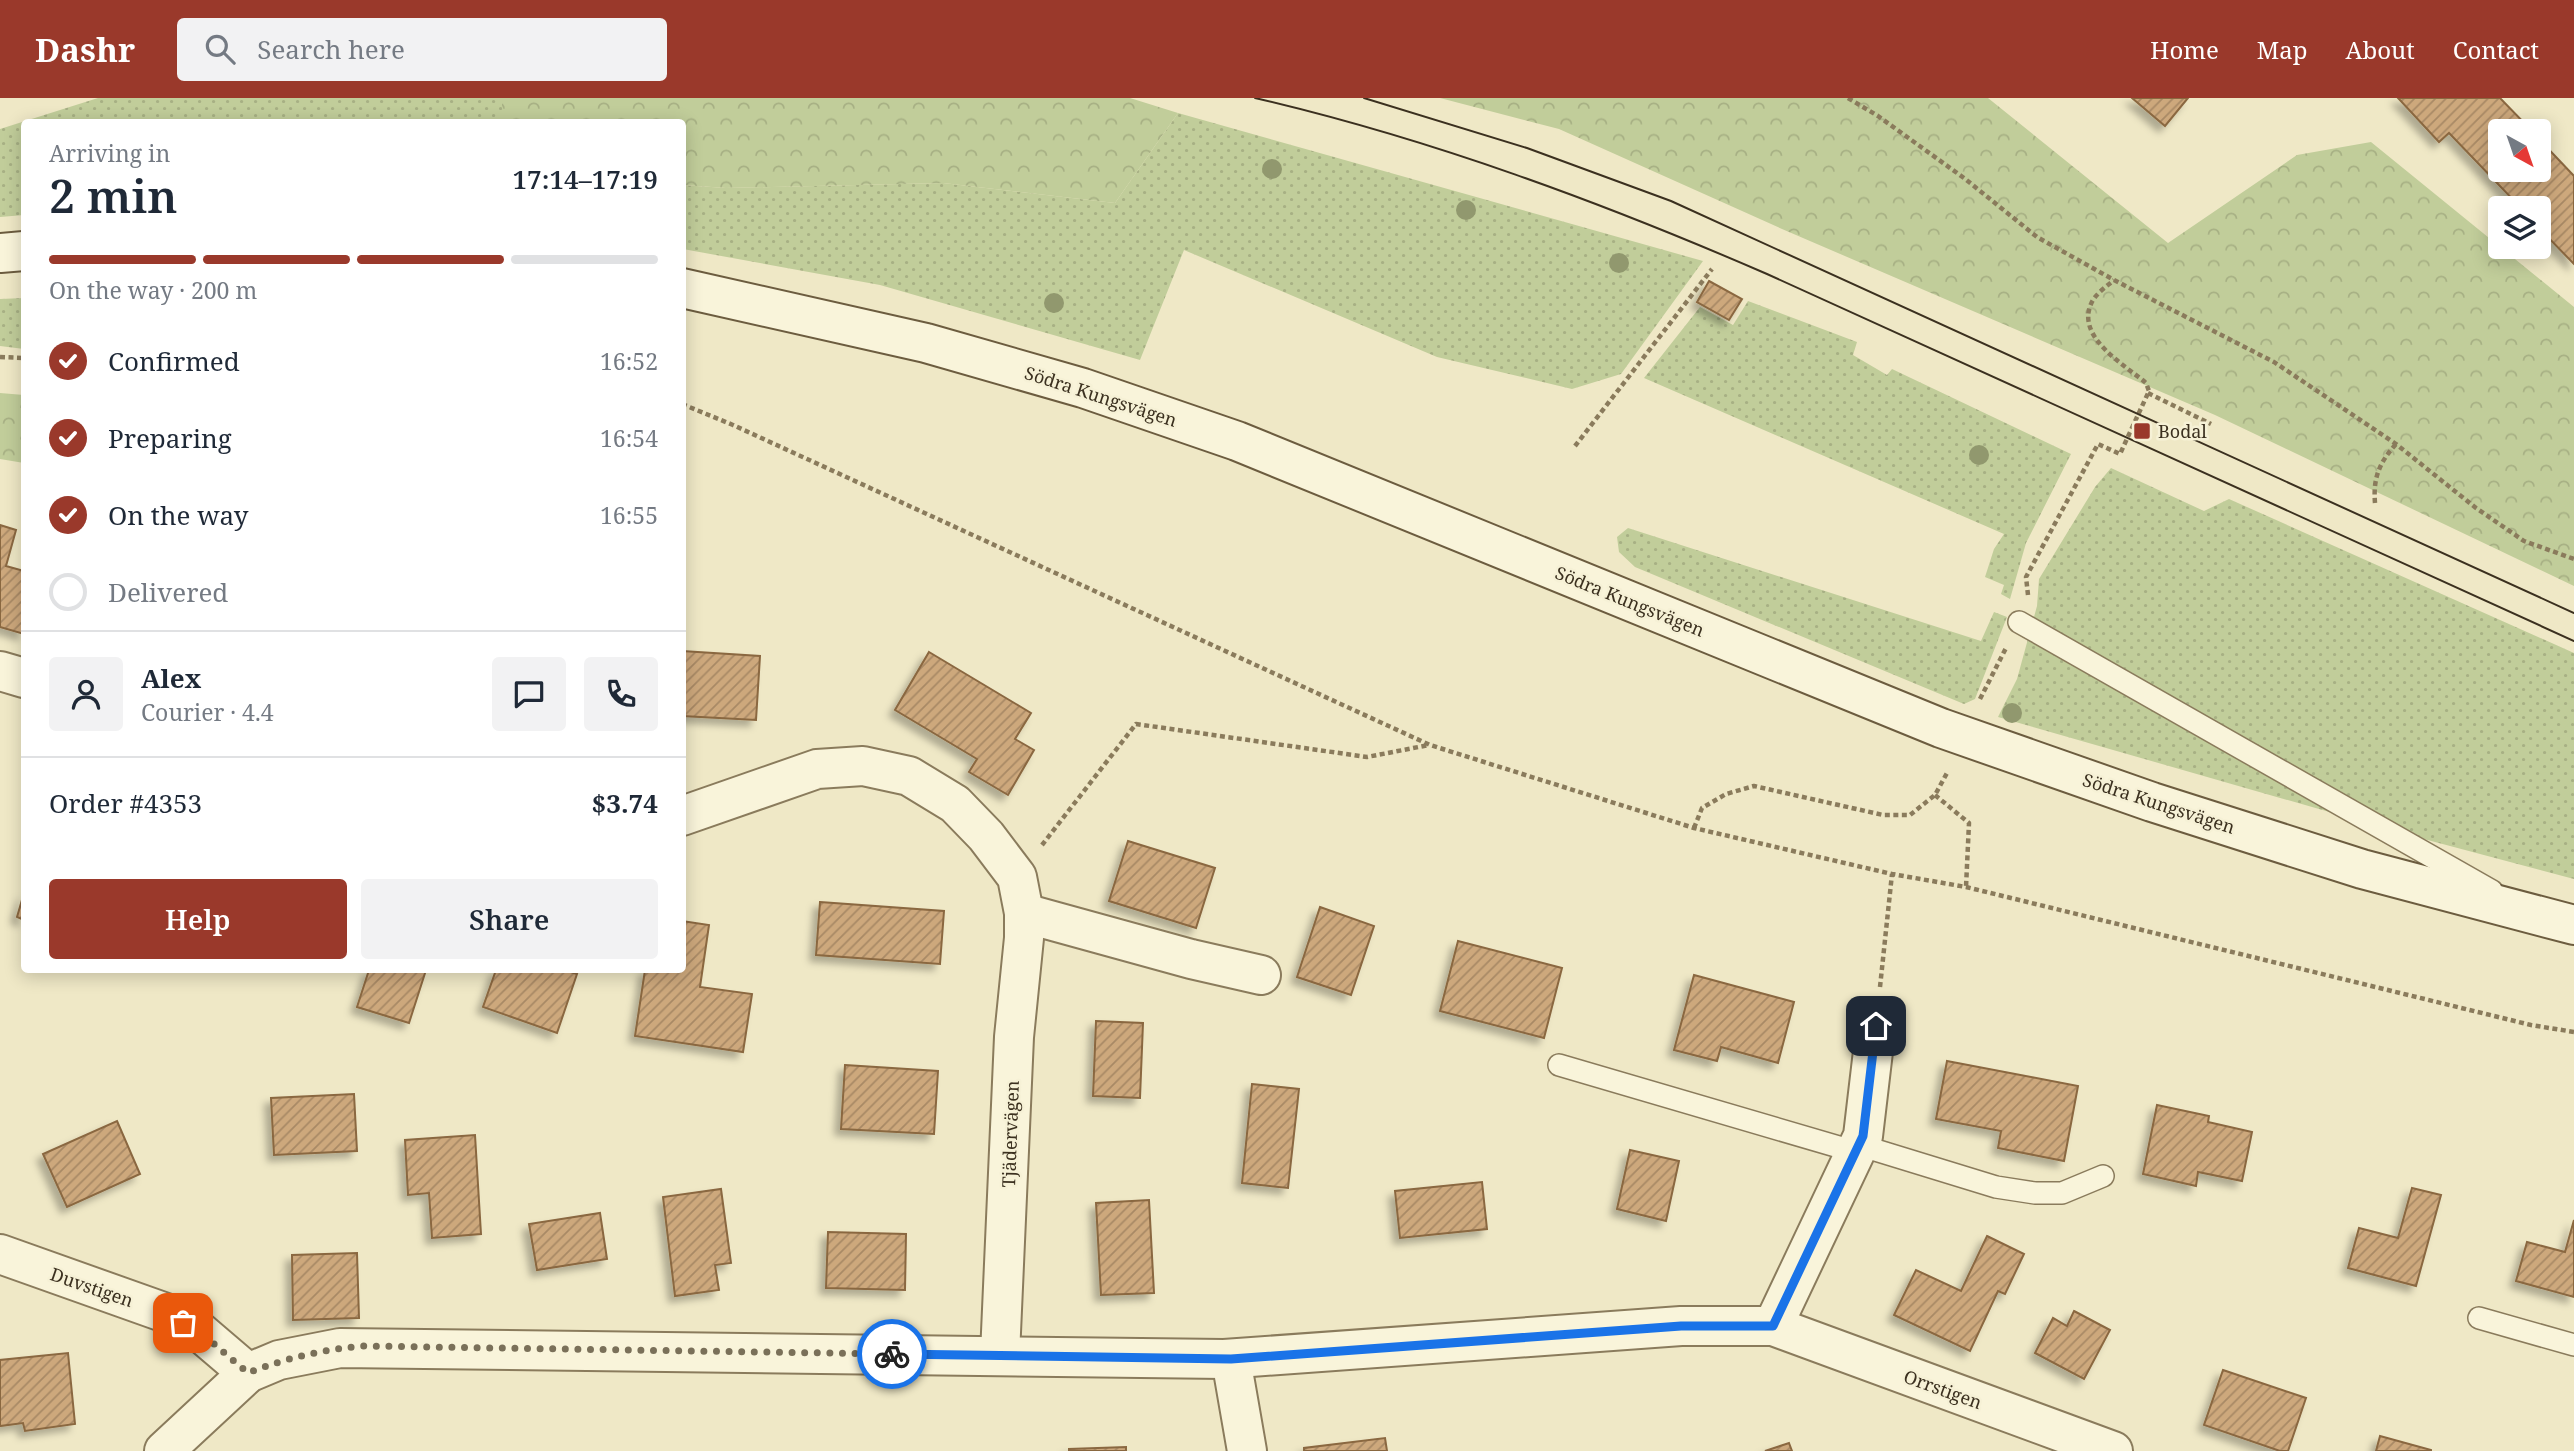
<!DOCTYPE html>
<meta charset="utf-8">
<style>
body{margin:0;font-family:"Noto Serif",serif;background:#f2f2f3;color:#1f2937;height:100vh;display:flex;flex-direction:column;font-size:26px;white-space:nowrap}
*{box-sizing:border-box;margin:0}
p{font-size:23px;color:#747a83}
.icon{flex:none;width:38px;height:38px;fill:none;stroke:currentColor;stroke-width:2;stroke-linecap:round;stroke-linejoin:round}
.map{position:relative;flex:1;overflow:hidden}
.details{position:absolute;left:21px;top:21px;width:665px;height:854px;display:flex;flex-direction:column;background:#fff;border-radius:7px;box-shadow:0 4px 18px #0003}
.details>*{flex:none}
.needle{width:46px;rotate:140deg}
.controls{position:absolute;left:2488px;top:21px;display:grid;gap:14px}
.controls a{display:grid;place-items:center;width:63px;height:63px;border-radius:7px;background:#fff;box-shadow:0 4px 18px #0003;font-size:35px}
.pin{position:absolute;display:grid;place-items:center;width:60px;height:60px;color:#fff;margin:-30px;border-radius:14px;box-shadow:0 4px 10px #0006}
.courier{position:absolute;display:grid;place-items:center;width:70px;height:70px;margin:-35px;border:5px solid #1a73e8;border-radius:50%;background:#fff;color:#222;box-shadow:0 2px 9px #0007}
.headline em{font-style:normal;font-weight:600}
.headline div{display:flex;flex-direction:column-reverse}
.headline{display:flex;align-items:center;justify-content:space-between;height:119px;padding:0 28px}
h1{font-size:46px;font-weight:600;line-height:52px}
.bar{display:grid;grid-template-columns:repeat(4,1fr);gap:10px 7px;align-content:center;height:84px;padding:0 28px}
.bar i{height:9px;border-radius:5px;background:#e0e1e3}
.bar .on{background:#9a392b}
.bar p{grid-column:span 4}
.line{display:flex;align-items:center;gap:18px;padding:0 28px;border-top:2px solid #e0e1e3}
.line div{flex:1}
.round{display:grid;place-items:center;flex:none;width:74px;height:74px;border-radius:7px;background:#f2f2f3}
ol{padding:0 28px;list-style:none}
li{display:flex;align-items:center;gap:21px;height:77px}
li p{margin-inline-start:auto}
li .icon{padding:7px;border-radius:50%;background:#9a392b;color:#fff;stroke-width:4}
li:last-child{color:#747a83}
li i{width:38px;height:38px;border:4px solid #e0e1e3;border-radius:50%}
.button{display:flex;gap:14px;margin-top:auto;padding:14px 28px}
.button a{flex:1;height:80px;border-radius:7px;background:#9a392b;color:#fff;font-size:28px;font-weight:600;line-height:80px;text-align:center}
.button a+a{background:#f2f2f3;color:#1f2937}
header{display:flex;align-items:center;gap:42px;box-sizing:border-box;height:98px;padding:0 35px;background:#9a392b;color:#fff}
header strong{font-size:33px}
nav{display:flex;gap:38px;margin-inline-start:auto;font-size:24px}
.search{width:490px;height:63px;background:#f2f2f3;display:flex;align-items:center;gap:18px;box-sizing:border-box;padding:0 24px;border-radius:7px;color:#747a83;font-size:26px}
.map>svg:first-child{display:block}
.grass{fill:url(#grass-dots)}
.forest{fill:url(#forest-crowns)}
.building{fill:url(#building-hatch);stroke:#8a6741;stroke-width:2;filter:url(#shadow)}
.lines{fill:none;stroke-linecap:round;stroke-linejoin:round}
.lane-casing{stroke:#8a7b5c;stroke-width:24}
.street-casing{stroke:#8a7b5c;stroke-width:42}
.secondary-casing{stroke:#6c5c3f;stroke-width:42}
.path{stroke:#8a7b5c;stroke-width:4.5;stroke-dasharray:5 3.5;stroke-linecap:butt}
.lane{stroke:#f9f4da;stroke-width:21}
.street{stroke:#f9f4da;stroke-width:38}
.secondary{stroke:#f9f4da;stroke-width:38}
.tram{stroke:#3b301f;stroke-width:2}
.tree{fill:#91986e}
.done{stroke:#7a7059;stroke-width:7;stroke-dasharray:0 12.6}
.route{stroke:#1a73e8;stroke-width:9}
.poi-dot{fill:#9a392b;stroke:#f6f1d6;stroke-width:2.5}
.labels{text-anchor:middle;dominant-baseline:central;stroke-width:5;stroke-linejoin:round;paint-order:stroke}
.street-label{font-size:18px;fill:#3b301f;stroke:#f6f1d6}
.poi-label{font-size:18px;fill:#3b301f;stroke:#f6f1d6;text-anchor:start}
</style>
<header>
<strong>Dashr</strong>
<div class="search"><svg class="icon" aria-label="search" viewBox="0 0 24 24"><circle cx="10" cy="10" r="6"/><path d="M15 15l6 6"/></svg>Search here</div>
<nav><a>Home</a><a>Map</a><a>About</a><a>Contact</a></nav>
</header>
<div class="map">
<svg width="2574" height="1353" viewBox="0 0 2574 1353">
<defs>
<pattern id="grass-dots" width="8" height="8" patternUnits="userSpaceOnUse" patternTransform="scale(1.75)"><rect width="8" height="8" fill="#c1cd9a"/><path d="M2 2h.1M6 6h.1" fill="none" stroke="#a7b084" stroke-width="1.8" stroke-linecap="round"/></pattern>
<pattern id="forest-crowns" width="20" height="18" patternUnits="userSpaceOnUse" patternTransform="scale(1.75)"><rect width="20" height="18" fill="#c1cd9a"/><path d="M2 6a3 3 0 1 1 6 0M12 15a3 3 0 1 1 6 0" fill="none" stroke="#a7b084"/></pattern>
<pattern id="building-hatch" width="6" height="6" patternUnits="userSpaceOnUse" patternTransform="scale(1.75)"><rect width="6" height="6" fill="#cda87c"/><path d="M-1 1l2-2M0 6l6-6M5 7l2-2" fill="none" stroke="#a88965"/></pattern>
<filter id="shadow"><feDropShadow dx="-6" dy="6" stdDeviation="3.5" flood-color="#0004"/></filter>
</defs>
<rect width="100%" height="100%" fill="#efe8c6"/>
<!-- grass -->
<g class="grass">
<polygon points="98,0 502,0 502,24 24,24 24,117 0,119 0,31"/>
<polygon points="1178,15 1703,163 1621,276 1572,291 1437,259 1184,152 1140,262 880,187 683,151 682,87 726,90 943,85 1115,105"/>
<polygon points="24,200 24,251 0,248 0,201"/>
<polygon points="1748,203 1857,244 1853,257 1887,277 1892,271 2071,356 2026,445 2010,501 2001,496 2004,487 1985,479 1994,451 2004,436 1644,280 1700,209 1733,227"/>
<polygon points="2111,370 2204,413 2229,401 2574,555 2574,781 2420,740 1998,619 2017,581 2037,508 2039,481 2095,389"/>
<polygon points="1628,430 1981,543 1994,514 2007,519 1975,601 1964,606 1635,469 1619,454 1617,439"/>
</g>
<!-- forest -->
<g class="forest">
<polygon points="502,0 1130,0 1178,15 1115,105 943,85 726,90 683,87 682,24 502,24"/>
<polygon points="1440,0 1988,0 2168,145 2297,57 2371,44 2574,209 2574,488 2215,317 1782,131 1559,31"/>
<polygon points="0,295 24,297 24,365 0,361"/>
</g>
<!-- building -->
<g class="building">
<polygon points="2132,0 2188,0 2165,28"/>
<polygon points="2398,0 2500,0 2532,33 2501,33 2501,72 2539,72 2539,41 2574,78 2574,166 2539,130 2539,110 2521,110 2449,35 2439,44"/>
<polygon points="1709,183 1742,201 1729,222 1697,204"/>
<polygon points="0,427 16,432 6,468 24,473 24,536 0,529"/>
<polygon points="682,553 760,558 756,622 682,618"/>
<polygon points="929,554 1031,615 1015,641 1034,652 1008,697 969,674 977,661 895,612"/>
<polygon points="1128,743 1215,770 1196,830 1109,803"/>
<polygon points="24,795 24,822 17,819"/>
<polygon points="820,804 944,813 940,866 816,857"/>
<polygon points="1320,809 1374,828 1351,897 1297,879"/>
<polygon points="682,823 709,827 700,889 752,896 743,954 635,938 645,872 682,872"/>
<polygon points="1458,843 1562,870 1544,940 1440,913"/>
<polygon points="369,872 426,872 409,925 357,909"/>
<polygon points="496,872 564,872 577,876 557,935 483,909"/>
<polygon points="1694,877 1794,904 1778,965 1721,949 1717,963 1674,952"/>
<polygon points="1096,923 1143,925 1140,1000 1093,998"/>
<polygon points="1947,963 2078,988 2064,1063 1998,1050 2001,1033 1936,1021"/>
<polygon points="845,967 938,973 934,1036 841,1031"/>
<polygon points="1252,986 1299,991 1288,1090 1242,1085"/>
<polygon points="354,996 357,1053 274,1057 271,1000"/>
<polygon points="2157,1007 2209,1018 2208,1024 2252,1034 2242,1083 2198,1074 2196,1088 2143,1076"/>
<polygon points="117,1023 140,1076 67,1109 43,1056"/>
<polygon points="475,1037 481,1136 432,1140 429,1095 408,1097 405,1042"/>
<polygon points="1630,1052 1679,1063 1666,1123 1617,1111"/>
<polygon points="1482,1084 1487,1131 1400,1140 1395,1093"/>
<polygon points="2412,1090 2441,1097 2416,1188 2348,1170 2359,1130 2398,1140"/>
<polygon points="721,1091 731,1165 715,1167 719,1192 675,1198 663,1099"/>
<polygon points="1149,1102 1154,1195 1101,1197 1096,1105"/>
<polygon points="600,1115 607,1161 537,1172 529,1126"/>
<polygon points="2574,1122 2574,1199 2516,1183 2527,1144 2565,1154"/>
<polygon points="828,1134 906,1136 905,1192 826,1190"/>
<polygon points="1987,1138 2024,1156 2005,1196 1998,1193 1970,1253 1894,1217 1916,1172 1961,1193"/>
<polygon points="357,1155 359,1220 293,1222 292,1157"/>
<polygon points="2074,1213 2110,1232 2084,1281 2035,1255 2053,1220 2067,1228"/>
<polygon points="68,1255 75,1326 25,1333 23,1325 0,1328 0,1262"/>
<polygon points="2223,1272 2306,1300 2288,1353 2280,1353 2204,1327"/>
<polygon points="2380,1338 2431,1352 2431,1353 2376,1353"/>
<polygon points="1385,1340 1387,1353 1304,1353 1304,1350"/>
<polygon points="1789,1345 1792,1353 1765,1353"/>
<polygon points="1126,1349 1126,1353 1069,1353 1069,1351"/>
</g>
<g class="lines">
<!-- lane casing -->
<g class="lane-casing">
<g id="lane">
<polyline points="2019,524 2492,793"/>
<polyline points="1559,967 1856,1054"/>
<polyline points="1859,1047 1996,1089 2035,1095 2062,1095 2103,1078"/>
<polyline points="2479,1220 2574,1247"/>
</g>
</g>
<!-- street casing -->
<g class="street-casing">
<g id="street">
<polyline points="0,573 24,580"/>
<polyline points="682,718 817,671 863,668 909,678 955,706 986,738 1017,779 1024,815 1024,840 1014,939 1000,1257"/>
<polyline points="1024,815 1191,861 1261,877"/>
<polyline points="0,1156 166,1215 200,1234 248,1275"/>
<polyline points="1773,1228 1863,1038 1876,928"/>
<polyline points="1231,1261 1247,1353"/>
<polyline points="164,1353 248,1275 279,1262 340,1250 1224,1261 1681,1228 1773,1228 2113,1353"/>
</g>
</g>
<!-- secondary casing -->
<g class="secondary-casing">
<g id="secondary">
<polyline points="0,155 24,153"/>
<polyline points="682,190 926,245 1083,290 1237,343 1941,630 2152,704 2362,771 2574,827"/>
</g>
</g>
<!-- path -->
<g class="path">
<polyline points="1848,0 1878,18 1964,80 2037,139 2114,182 2274,264 2396,346 2476,410 2524,443 2574,461"/>
<polyline points="0,259 24,260"/>
<polyline points="2148,295 2211,326"/>
<polyline points="682,306 733,327 1430,647 1694,730 1892,776 1966,789 2531,927 2574,934"/>
<polyline points="1575,348 1712,171"/>
<path d="M2375 405C2373 380 2379 365 2396 346"/>
<path d="M2028 497 2026 479 2098 346 2120 356 2149 293 2146 285C2125 267 2076 240 2091 206 2095 196 2106 189 2114 182"/>
<polyline points="1980,601 2006,550"/>
<polyline points="1935,697 1969,725 1966,789"/>
<polyline points="1694,730 1702,710 1726,696 1754,688 1883,717 1910,717 1935,697 1947,675"/>
<polyline points="1042,747 1136,626 1367,659 1429,647"/>
<polyline points="1880,889 1892,776"/>
</g>
<!-- lane -->
<use href="#lane" class="lane"/>
<!-- street -->
<use href="#street" class="street"/>
<!-- secondary -->
<use href="#secondary" class="secondary"/>
<!-- tram -->
<g class="tram">
<path d="M1255 0C1431 41 1601 104 1767 176L2574 543"/>
<polyline points="1364,0 1527,50 1671,103 2574,515"/>
</g>
</g>
<!-- trees -->
<g class="tree">
<circle cx="1272" cy="71" r="10"/>
<circle cx="1466" cy="112" r="10"/>
<circle cx="1619" cy="165" r="10"/>
<circle cx="1054" cy="205" r="10"/>
<circle cx="1979" cy="357" r="10"/>
<circle cx="2012" cy="615" r="10"/>
</g>
<g class="lines">
<!-- done -->
<path class="done" d="M183 1225 200 1234 248 1275C286 1260 324 1251 365 1248L892 1256"/>
<!-- route -->
<polyline class="route" points="892,1256 1231,1261 1681,1228 1773,1228 1863,1038 1876,928"/>
</g>
<!-- markers -->
<rect class="poi-dot" x="2133" y="324" width="18" height="18" rx="3.5"/>
<g class="labels">
<!-- street labels -->
<g class="street-label">
<text transform="translate(1101 298) rotate(18)">Södra Kungsvägen</text>
<text transform="translate(1630 503) rotate(22)">Södra Kungsvägen</text>
<text transform="translate(2159 705) rotate(18)">Södra Kungsvägen</text>
<text transform="translate(1010 1036) rotate(-88)">Tjädervägen</text>
<text transform="translate(92 1189) rotate(19)">Duvstigen</text>
<text transform="translate(1943 1291) rotate(20)">Orrstigen</text>
</g>
<!-- poi labels -->
<g class="poi-label">
<text x="2158" y="333">Bodal</text>
</g>
</g>
</svg>
<div class="controls">
<a><svg class="needle" viewBox="-14 -14 28 28"><path d="M0-13l5 13h-10z" fill="#e53935"/><path d="M0 13l5-13h-10z" fill="#747a83"/></svg></a>
<a><svg class="icon" aria-label="layers" viewBox="0 0 24 24"><path d="M12 4l9 5-9 5-9-5zM3 14l9 5 9-5"/></svg></a>
</div>
<div class="pin" style="left:183px;top:1225px;background:#ea580c"><svg class="icon" aria-label="bag" viewBox="0 0 24 24"><path d="M5 8h14l-1 12H6zM9 8a3 3 0 0 1 6 0"/></svg></div>
<div class="pin" style="left:1876px;top:928px;background:#1f2937"><svg class="icon" aria-label="home" viewBox="0 0 24 24"><path d="M3 11l9-7 9 7M6 9v11h12V9"/></svg></div>
<div class="courier" style="left:892px;top:1256px"><svg class="icon" aria-label="bike" viewBox="0 0 24 24"><circle cx="6" cy="16" r="4"/><circle cx="18" cy="16" r="4"/><path d="M6 16l4-8h5l3 8M10 8l3 8H6M13 5h3"/></svg></div>
<section class="details">
<div class="headline"><div><h1>2 min</h1><p>Arriving in</p></div><em>17:14–17:19</em></div>
<div class="bar"><i class="on"></i><i class="on"></i><i class="on"></i><i></i><p>On the way · 200 m</p></div>
<ol>
<li><svg class="icon" aria-label="check" viewBox="0 0 24 24"><path d="M5 12l5 5 9-10"/></svg>Confirmed<p>16:52</p></li>
<li><svg class="icon" aria-label="check" viewBox="0 0 24 24"><path d="M5 12l5 5 9-10"/></svg>Preparing<p>16:54</p></li>
<li><svg class="icon" aria-label="check" viewBox="0 0 24 24"><path d="M5 12l5 5 9-10"/></svg>On the way<p>16:55</p></li>
<li><i></i>Delivered</li>
</ol>
<div class="line" style="height:126px"><a class="round"><svg class="icon" aria-label="person" viewBox="0 0 24 24"><circle cx="12" cy="8" r="4"/><path d="M4 21q1-7 8-7t8 7"/></svg></a><div><b>Alex</b><p>Courier · 4.4</p></div><a class="round"><svg class="icon" aria-label="chat" viewBox="0 0 24 24"><path d="M4 5h16v11H9l-5 4z"/></svg></a><a class="round"><svg class="icon" aria-label="phone" viewBox="0 0 24 24"><path d="M5 4h4l2 5-3 2q2 4 5 5l2-3 5 2v4C11 20 4 13 5 4z"/></svg></a></div>
<div class="line" style="height:91px"><div>Order #4353</div><b>$3.74</b></div>
<div class="button"><a>Help</a><a>Share</a></div>
</section>
</div>
